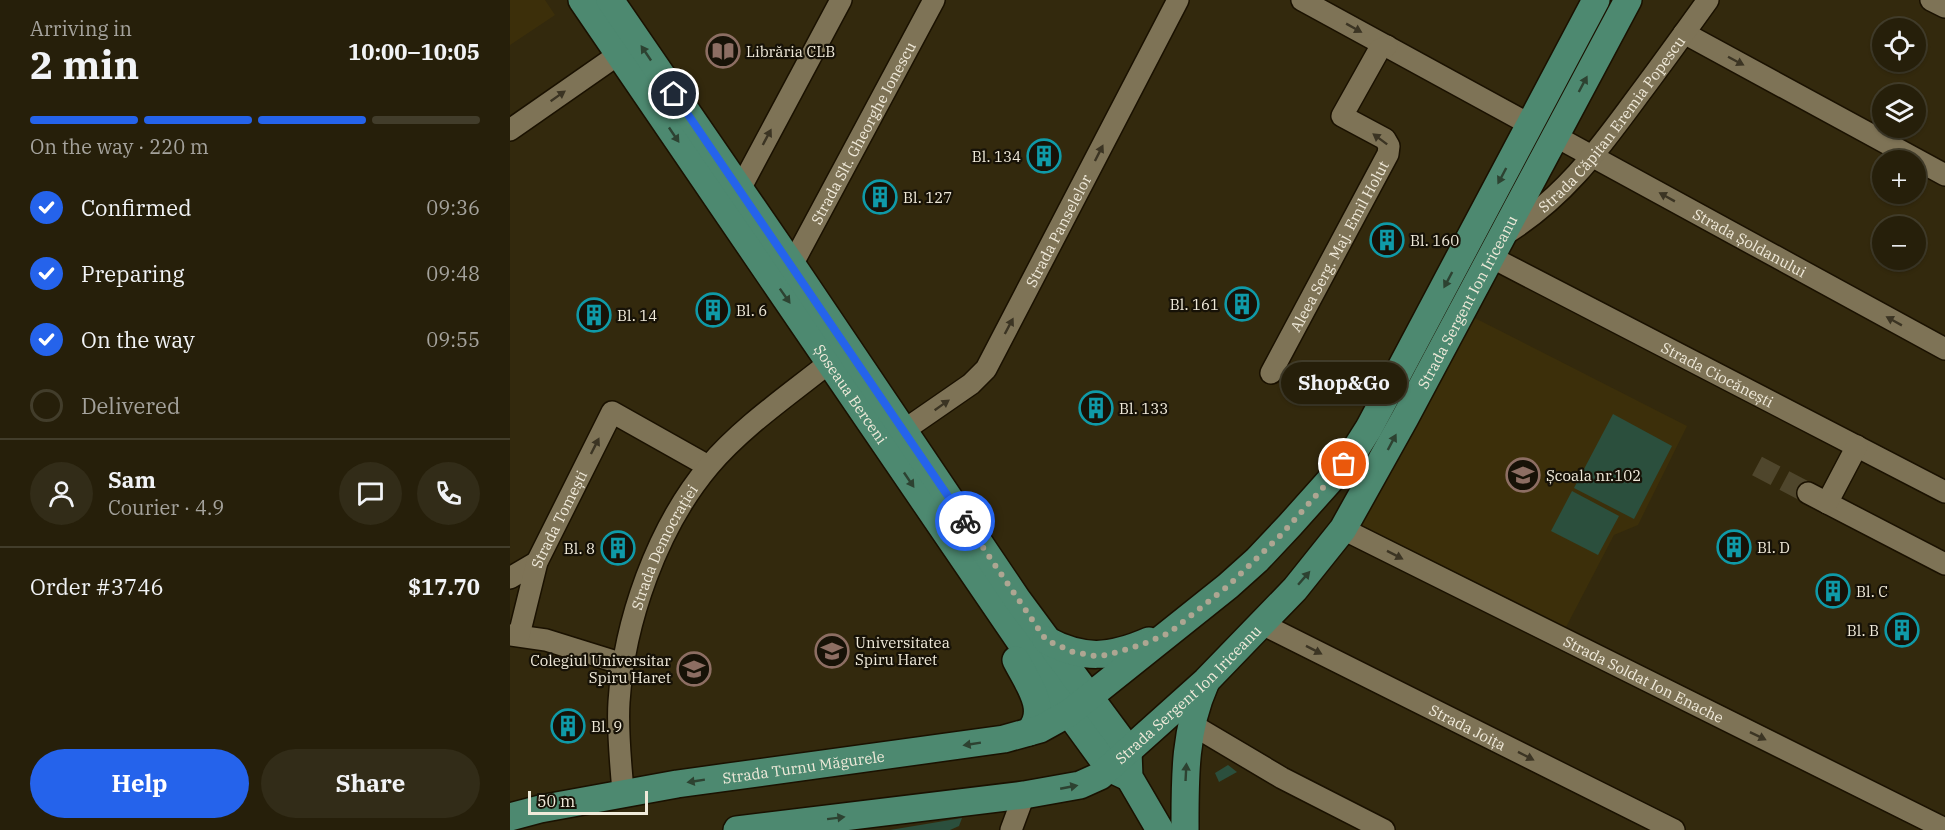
<!DOCTYPE html>
<meta charset="utf-8">
<style>
body{margin:0;font-family:"IBM Plex Serif",serif;background:#322c18;color:#f1f3f6;height:100vh;display:flex;flex-direction:column;font-size:22px;white-space:nowrap}
*{box-sizing:border-box;margin:0}
p{font-size:20px;color:#a4a29c}
.icon{flex:none;width:33px;height:33px;fill:none;stroke:currentColor;stroke-width:2;stroke-linecap:round;stroke-linejoin:round}
.map{position:relative;flex:1;overflow:hidden}
.sheet{display:flex;flex-direction:column;background:#261f0a;width:510px}
.sheet>*{flex:none}
.fabs{position:absolute;left:1362px;top:18px;display:grid;gap:12px}
.fabs a{display:grid;place-items:center;width:54px;height:54px;border-radius:50%;background:#261f0a;box-shadow:0 2px 4px #0004,0 0 0 2px #423d2b;font-size:30px}
.scale{position:absolute;left:18px;bottom:15px;width:120px;box-sizing:border-box;padding-left:6px;border:3px solid #f0eada;border-top:0;font-size:16px;line-height:21px;white-space:nowrap;color:#f0eada;-webkit-text-stroke:4px #171207;paint-order:stroke}
.pin{position:absolute;display:grid;place-items:center;width:51px;height:51px;color:#fff;margin:-26px;border:3px solid #fff;border-radius:50%;box-shadow:0 2px 6px #0007}
.courier{position:absolute;display:grid;place-items:center;width:60px;height:60px;margin:-30px;border:4px solid #2563eb;border-radius:50%;background:#fff;color:#222;box-shadow:0 2px 8px #0007}
.bubble{position:absolute;height:42px;border-radius:21px;background:#261f0a;box-shadow:0 2px 4px #0004,0 0 0 2px #423d2b;font-size:20px;font-weight:700;line-height:42px;text-align:center}
.overview em{font-style:normal;font-weight:700}
.overview div{display:flex;flex-direction:column-reverse}
.overview{display:flex;align-items:center;justify-content:space-between;height:102px;padding:0 30px}
h1{font-size:39px;font-weight:700;line-height:45px}
.bar{display:grid;grid-template-columns:repeat(4,1fr);gap:9px 6px;align-content:center;height:72px;padding:0 30px}
.bar i{height:8px;border-radius:4px;background:#423d2b}
.bar .selected{background:#2563eb}
.bar p{grid-column:span 4}
.line{display:flex;align-items:center;gap:15px;padding:0 30px;border-top:2px solid #423d2b}
.line div{flex:1}
.round{display:grid;place-items:center;flex:none;width:63px;height:63px;border-radius:32px;background:#322c18}
ol{padding:0 30px;list-style:none}
li{display:flex;align-items:center;gap:18px;height:66px}
li p{margin-inline-start:auto}
li .icon{padding:6px;border-radius:50%;background:#2563eb;color:#fff;stroke-width:4}
li:last-child{color:#a4a29c}
li i{width:33px;height:33px;border:3px solid #423d2b;border-radius:50%}
.cta{display:flex;gap:12px;margin-top:auto;padding:12px 30px}
.cta a{flex:1;height:69px;border-radius:36px;background:#2563eb;color:#fff;font-size:24px;font-weight:700;line-height:69px;text-align:center}
.cta a+a{background:#322c18;color:#f1f3f6}
main{display:flex;flex:1;min-height:0}
.map>svg:first-child{display:block}
.built{fill:#3c2f0a}
.green{fill:#2b4f3d}
.lines{fill:none;stroke-linecap:round;stroke-linejoin:round}
.minor-tunnel{stroke:#4f462c;stroke-width:21;stroke-dasharray:21 10;stroke-linecap:butt}
.minor-casing{stroke:#1a1100;stroke-width:24}
.major-casing{stroke:#1a1100;stroke-width:30}
.minor{stroke:#7e7356;stroke-width:21}
.major{stroke:#4d8970;stroke-width:27}
.oneway{fill:#3b3423}
.oneway2{fill:#2d4231}
.done{stroke:#aea692;stroke-width:6;stroke-dasharray:0 10.8}
.route{stroke:#2563eb;stroke-width:8}
.labels{text-anchor:middle;dominant-baseline:central;stroke-width:4.5;stroke-linejoin:round;paint-order:stroke}
.poi-label{font-size:15px;fill:#f0eada;stroke:#171207;text-anchor:start}
.street-label{font-size:15px;fill:#f0eada;stroke:#171207}
</style>
<main>
<section class="sheet">
<div class="overview"><div><h1>2 min</h1><p>Arriving in</p></div><em>10:00–10:05</em></div>
<div class="bar"><i class="selected"></i><i class="selected"></i><i class="selected"></i><i></i><p>On the way · 220 m</p></div>
<ol>
<li><svg class="icon" aria-label="check" viewBox="0 0 24 24"><path d="M5 12l5 5 9-10"/></svg>Confirmed<p>09:36</p></li>
<li><svg class="icon" aria-label="check" viewBox="0 0 24 24"><path d="M5 12l5 5 9-10"/></svg>Preparing<p>09:48</p></li>
<li><svg class="icon" aria-label="check" viewBox="0 0 24 24"><path d="M5 12l5 5 9-10"/></svg>On the way<p>09:55</p></li>
<li><i></i>Delivered</li>
</ol>
<div class="line" style="height:108px"><a class="round"><svg class="icon" aria-label="person" viewBox="0 0 24 24"><circle cx="12" cy="8" r="4"/><path d="M4 21q1-7 8-7t8 7"/></svg></a><div><b>Sam</b><p>Courier · 4.9</p></div><a class="round"><svg class="icon" aria-label="chat" viewBox="0 0 24 24"><path d="M4 5h16v11H9l-5 4z"/></svg></a><a class="round"><svg class="icon" aria-label="phone" viewBox="0 0 24 24"><path d="M5 4h4l2 5-3 2q2 4 5 5l2-3 5 2v4C11 20 4 13 5 4z"/></svg></a></div>
<div class="line" style="height:78px"><div>Order #3746</div><b>$17.70</b></div>
<div class="cta"><a>Help</a><a>Share</a></div>
</section>
<div class="map">
<svg width="1435" height="830" viewBox="0 0 1435 830">
<rect width="100%" height="100%" fill="#33290d"/>
<!-- built -->
<g class="built">
<polygon points="0,0 35,0 45,15 0,45"/>
<polygon points="955,313 1177,426 1128,525 1104,535 1054,631 848,526"/>
</g>
<!-- green -->
<g class="green">
<polygon points="1098,0 1104,0 932,322 928,320"/>
<polygon points="1103,414 1162,446 1124,519 1064,488"/>
<polygon points="1062,491 1109,516 1088,555 1041,531"/>
<polygon points="718,765 727,772 709,782 705,773"/>
<polygon points="452,818 449,826 440,830 380,830"/>
</g>
<g class="lines">
<!-- minor-tunnel -->
<polyline class="minor-tunnel" points="1247,466 1298,493"/>
<!-- minor casing -->
<g class="minor-casing">
<g id="minor">
<polyline points="792,0 1019,124"/>
<polyline points="1421,0 1435,7"/>
<polyline points="1174,33 1435,175"/>
<polyline points="0,130 109,54"/>
<path id="s1" d="M1045 136 1435 349"/>
<polyline points="230,189 331,0"/>
<path id="s2" d="M992 236C1052 200 1087 152 1128 96 1152 64 1175 32 1198 0"/>
<path id="s3" d="M981 257 1435 492"/>
<path id="s4" d="M282 265 424 0"/>
<path id="s5" d="M761 373 878 154 879 146 875 139 832 116 869 50 877 46"/>
<path id="s6" d="M393 431 461 384 476 369 668 0"/>
<polyline points="1298,493 1435,564"/>
<polyline points="1317,503 1347,446"/>
<path id="s7" d="M833 529 1435 829"/>
<polyline points="0,578 27,562"/>
<path id="s8" d="M752 624 1164 830"/>
<polyline points="0,635 36,640 113,664"/>
<path id="s9" d="M9 635 27 562 102 412 198 466"/>
<polyline points="681,724 772,778 874,830"/>
<path id="s10" d="M113 793C111 763 107 732 109 702 114 622 147 528 199 466 233 426 279 395 320 362"/>
<polyline points="501,830 514,795"/>
</g>
</g>
<!-- major casing -->
<g class="major-casing">
<g id="major">
<path id="s11" d="M72 0 559 713 599 768 616 776"/>
<polyline points="100,0 282,265 507,599 609,737 618,751 619,777 650,830"/>
<path d="M536 640C573 660 600 658 639 641"/>
<path d="M506 660C517 682 540 711 519 732"/>
<path id="s12" d="M0 817 30 809 167 784 494 739 530 729 559 713 718 586 747 560 780 525 840 458 859 428 1086 0"/>
<path id="s13" d="M227 830 514 795 570 785 590 776 696 681 785 589 833 529 895 418 1118 0"/>
<path d="M675 830C675 780 674 731 695 684"/>
</g>
</g>
<!-- minor -->
<use href="#minor" class="minor"/>
<!-- major -->
<use href="#major" class="major"/>
</g>
<!-- one-way arrows -->
<defs><path id="oneway-solid" d="M-6-.8H1V-3.2L6.5 0L1 3.2V.8H-6Z" transform="scale(1.5)"/></defs>
<g class="oneway">
<use href="#oneway-solid" transform="translate(844 28) rotate(29)"/>
<use href="#oneway-solid" transform="translate(1226 61) rotate(28)"/>
<use href="#oneway-solid" transform="translate(48 96) rotate(-35)"/>
<use href="#oneway-solid" transform="translate(257 137) rotate(-62)"/>
<use href="#oneway-solid" transform="translate(870 139) rotate(-143)"/>
<use href="#oneway-solid" transform="translate(589 153) rotate(-63)"/>
<use href="#oneway-solid" transform="translate(1157 197) rotate(-151)"/>
<use href="#oneway-solid" transform="translate(1384 321) rotate(-151)"/>
<use href="#oneway-solid" transform="translate(499 326) rotate(-62)"/>
<use href="#oneway-solid" transform="translate(432 405) rotate(-35)"/>
<use href="#oneway-solid" transform="translate(85 446) rotate(-63)"/>
<use href="#oneway-solid" transform="translate(885 555) rotate(27)"/>
<use href="#oneway-solid" transform="translate(804 650) rotate(27)"/>
<use href="#oneway-solid" transform="translate(1248 736) rotate(26)"/>
<use href="#oneway-solid" transform="translate(1016 756) rotate(27)"/>
</g>
<g class="oneway2">
<use href="#oneway-solid" transform="translate(136 53) rotate(-124)"/>
<use href="#oneway-solid" transform="translate(1073 84) rotate(-62)"/>
<use href="#oneway-solid" transform="translate(164 135) rotate(56)"/>
<use href="#oneway-solid" transform="translate(992 176) rotate(118)"/>
<use href="#oneway-solid" transform="translate(938 280) rotate(118)"/>
<use href="#oneway-solid" transform="translate(275 296) rotate(55)"/>
<use href="#oneway-solid" transform="translate(882 442) rotate(-62)"/>
<use href="#oneway-solid" transform="translate(399 480) rotate(56)"/>
<use href="#oneway-solid" transform="translate(794 578) rotate(-49)"/>
<use href="#oneway-solid" transform="translate(462 744) rotate(171)"/>
<use href="#oneway-solid" transform="translate(676 772) rotate(-87)"/>
<use href="#oneway-solid" transform="translate(186 781) rotate(171)"/>
<use href="#oneway-solid" transform="translate(559 787) rotate(-11)"/>
<use href="#oneway-solid" transform="translate(326 818) rotate(-7)"/>
</g>
<g class="lines">
<!-- done -->
<polyline class="done" points="455,521 536,640 563,652 585,656 597,655 631,645 659,633 718,586 771,535 834,464"/>
<!-- route -->
<polyline class="route" points="164,94 455,521"/>
</g>
<!-- icons -->
<defs>
<g id="library-ring" transform="scale(1.725)"><circle r="9.5" fill="#171207" stroke="#8d6e63" stroke-width="1.5"/><path d="M-6-4Q-3-5.5-.7-3.5V5Q-3 3-6 4ZM6-4Q3-5.5 .7-3.5V5Q3 3 6 4Z" fill="#8d6e63"/></g>
<g id="building-ring" transform="scale(1.725)"><circle r="9.5" fill="#171207" stroke="#0f9aa8" stroke-width="1.5"/><path d="M-4-6H4V6H1V3H-1V6H-4ZM-2.5-4.3h1.7v1.8h-1.7ZM.8-4.3h1.7v1.8H.8ZM-2.5-1h1.7V.8h-1.7ZM.8-1h1.7V.8H.8Z" fill="#0f9aa8"/></g>
<g id="school-ring" transform="scale(1.725)"><circle r="9.5" fill="#171207" stroke="#8d6e63" stroke-width="1.5"/><path d="M0-5L7-2L0 1L-7-2ZM-4 1L0 2.5L4 1V4Q0 6-4 4Z" fill="#8d6e63"/></g>
<g id="university-ring" transform="scale(1.725)"><circle r="9.5" fill="#171207" stroke="#8d6e63" stroke-width="1.5"/><path d="M0-5L7-2L0 1L-7-2ZM-4 1L0 2.5L4 1V4Q0 6-4 4Z" fill="#8d6e63"/></g>
</defs>
<g fill-rule="evenodd">
<use href="#library-ring" x="213" y="51"/>
<use href="#building-ring" x="534" y="156"/>
<use href="#building-ring" x="370" y="197"/>
<use href="#building-ring" x="877" y="240"/>
<use href="#building-ring" x="732" y="304"/>
<use href="#building-ring" x="203" y="310"/>
<use href="#building-ring" x="84" y="315"/>
<use href="#building-ring" x="586" y="408"/>
<use href="#school-ring" x="1013" y="475"/>
<use href="#building-ring" x="1224" y="547"/>
<use href="#building-ring" x="108" y="548"/>
<use href="#building-ring" x="1323" y="591"/>
<use href="#building-ring" x="1392" y="630"/>
<use href="#university-ring" x="322" y="651"/>
<use href="#university-ring" x="184" y="669"/>
<use href="#building-ring" x="58" y="726"/>
</g>
<g class="labels">
<!-- poi labels -->
<g class="poi-label">
<text x="236" y="51">Librăria CLB</text>
<text x="511" y="156" text-anchor="end">Bl. 134</text>
<text x="393" y="197">Bl. 127</text>
<text x="900" y="240">Bl. 160</text>
<text x="709" y="304" text-anchor="end">Bl. 161</text>
<text x="226" y="310">Bl. 6</text>
<text x="107" y="315">Bl. 14</text>
<text x="609" y="408">Bl. 133</text>
<text x="1036" y="475">Școala nr.102</text>
<text x="1247" y="547">Bl. D</text>
<text x="85" y="548" text-anchor="end">Bl. 8</text>
<text x="1346" y="591">Bl. C</text>
<text x="1369" y="630" text-anchor="end">Bl. B</text>
<text x="345" y="642">Universitatea<tspan x="345" dy="17">Spiru Haret</tspan></text>
<text x="161" y="660" text-anchor="end">Colegiul Universitar<tspan x="161" dy="17">Spiru Haret</tspan></text>
<text x="81" y="726">Bl. 9</text>
</g>
<!-- street labels -->
<g class="street-label">
<text stroke="none"><textPath href="#s2" startOffset="158">Strada Căpitan Eremia Popescu</textPath></text>
<text stroke="none"><textPath href="#s4" startOffset="150">Strada Slt. Gheorghe Ionescu</textPath></text>
<text stroke="none"><textPath href="#s6" startOffset="260">Strada Panselelor</textPath></text>
<text stroke="none"><textPath href="#s1" startOffset="222">Strada Șoldanului</textPath></text>
<text stroke="none"><textPath href="#s5" startOffset="144">Aleea Serg. Maj. Emil Holut</textPath></text>
<text stroke="none"><textPath href="#s13" startOffset="974">Strada Sergent Ion Iriceanu</textPath></text>
<text stroke="none"><textPath href="#s3" startOffset="255">Strada Ciocănești</textPath></text>
<text stroke="none"><textPath href="#s11" startOffset="477">Șoseaua Berceni</textPath></text>
<text stroke="none"><textPath href="#s9" startOffset="123">Strada Tomești</textPath></text>
<text stroke="none"><textPath href="#s10" startOffset="254">Strada Democrației</textPath></text>
<text stroke="none"><textPath href="#s7" startOffset="336">Strada Soldat Ion Enache</textPath></text>
<text stroke="none"><textPath href="#s13" startOffset="488">Strada Sergent Ion Iriceanu</textPath></text>
<text stroke="none"><textPath href="#s8" startOffset="230">Strada Joița</textPath></text>
<text stroke="none"><textPath href="#s12" startOffset="298">Strada Turnu Măgurele</textPath></text>
</g>
</g>
</svg>
<div class="fabs">
<a><svg class="icon" aria-label="locate" viewBox="0 0 24 24"><circle cx="12" cy="12" r="6"/><path d="M12 2v4M12 18v4M2 12h4M18 12h4"/></svg></a>
<a><svg class="icon" aria-label="layers" viewBox="0 0 24 24"><path d="M12 4l9 5-9 5-9-5zM3 14l9 5 9-5"/></svg></a>
<a>+</a>
<a>−</a>
</div>
<div class="scale">50 m</div>
<div class="pin" style="left:834px;top:464px;background:#ea580c"><svg class="icon" aria-label="bag" viewBox="0 0 24 24"><path d="M5 8h14l-1 12H6zM9 8a3 3 0 0 1 6 0"/></svg></div>
<div class="pin" style="left:164px;top:94px;background:#1f2937"><svg class="icon" aria-label="home" viewBox="0 0 24 24"><path d="M3 11l9-7 9 7M6 9v11h12V9"/></svg></div>
<div class="courier" style="left:455px;top:521px"><svg class="icon" aria-label="bike" viewBox="0 0 24 24"><circle cx="6" cy="16" r="4"/><circle cx="18" cy="16" r="4"/><path d="M6 16l4-8h5l3 8M10 8l3 8H6M13 5h3"/></svg></div>
<div class="bubble" style="left:771px;top:362px;width:126px">Shop&amp;Go</div>
</div>
</main>
